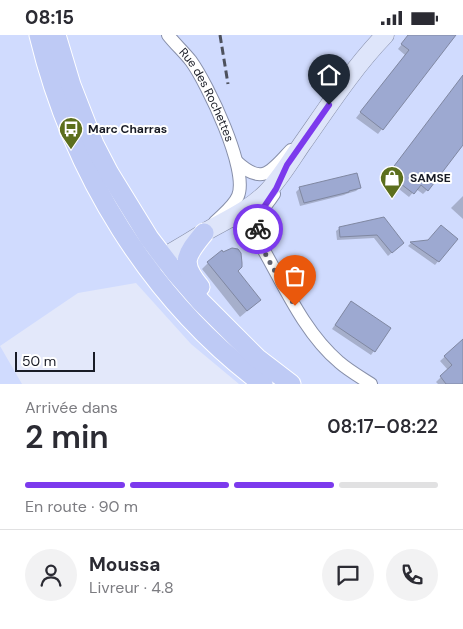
<!DOCTYPE html>
<html lang="fr">
<meta charset="utf-8">
<style>
body{margin:0;font-family:"DM Sans",sans-serif;background:#f2f2f3;color:#2b2b33;height:100vh;display:flex;flex-direction:column;font-size:19px;white-space:nowrap}
*{box-sizing:border-box;margin:0}
p{font-size:16px;color:#7c7c81}
.icon{flex:none;width:28px;height:28px;fill:none;stroke:currentColor;stroke-width:2;stroke-linecap:round;stroke-linejoin:round}
.map{position:relative;height:349px;overflow:hidden}
.side{display:flex;flex-direction:column;background:#fff;flex:1}
.side>*{flex:none}
.scale{position:absolute;left:15px;bottom:12px;width:80px;box-sizing:border-box;padding-left:5px;border:2px solid #191c26;border-top:0;font-size:14px;line-height:18px;white-space:nowrap;color:#191c26;-webkit-text-stroke:4px #fff;paint-order:stroke}
.pin{position:absolute;display:grid;place-items:center;width:42px;height:42px;color:#fff;margin:-51px -21px;border-radius:50% 50% 50% 0;rotate:-45deg;box-shadow:0 0 5px #0007}
.pin .icon{rotate:45deg}
.courier{position:absolute;display:grid;place-items:center;width:50px;height:50px;margin:-25px;border:4px solid #7c3aed;border-radius:50%;background:#fff;color:#222;box-shadow:0 1px 6px #0007}
.headline em{font-style:normal;font-weight:600}
.headline div{display:flex;flex-direction:column-reverse}
.headline{display:flex;align-items:center;justify-content:space-between;height:85px;padding:0 25px}
h1{font-size:32px;font-weight:600;line-height:38px}
.bar{display:grid;grid-template-columns:repeat(4,1fr);gap:8px 5px;align-content:center;height:60px;padding:0 25px}
.bar i{height:6px;border-radius:4px;background:#e1e1e2}
.bar .selected{background:#7c3aed}
.bar p{grid-column:span 4}
.line{display:flex;align-items:center;gap:12px;padding:0 25px;border-top:1px solid #e1e1e2}
.line div{flex:1}
.round{display:grid;place-items:center;flex:none;width:52px;height:52px;border-radius:26px;background:#f2f2f3}
.status{display:flex;justify-content:space-between;align-items:center;height:35px;padding:0 25px;background:#fff;direction:ltr}
.status svg{height:14px;fill:currentColor}
.map>svg:first-child{display:block}
.built{fill:#d0dbfe}
.shadow{fill:#0003}
.building{fill:#9da9d1;stroke:#8088a2}
.lines{fill:none;stroke-linecap:round;stroke-linejoin:round}
.minor-casing{stroke:#878fa9;stroke-width:14}
.secondary-casing{stroke:#878fa9;stroke-width:19}
.primary-casing{stroke:#fff;stroke-width:21}
.minor{stroke:#fff;stroke-width:12}
.secondary{stroke:#dee5fa;stroke-width:18}
.primary{stroke:#becaf5;stroke-width:19}
.rail{stroke:#4d515d;stroke-width:3;stroke-dasharray:8 4;stroke-linecap:butt}
.done{stroke:#606370;stroke-width:5;stroke-dasharray:0 9}
.route{stroke:#7c3aed;stroke-width:6}
.labels{text-anchor:middle;dominant-baseline:central;stroke-width:4;stroke-linejoin:round;paint-order:stroke}
.street-label{font-size:12px;fill:#191c26;stroke:#fff}
.poi-label{font-size:12px;font-weight:bold;fill:#191c26;stroke:#fff;text-anchor:start}
</style>
<div class="status"><b>08:15</b><svg viewBox="0 0 49 12"><path d="M0 12V9h3v3zM5 12V6h3v6zM10 12V3h3v9zM15 12V0h3v12zM26 1h20v11H26zM47 4h2v5h-2z"/></svg></div>
<div class="map">
<svg width="463" height="349" viewBox="0 0 463 349">
<rect width="100%" height="100%" fill="#e3e8fa"/>
<!-- built -->
<polygon class="built" points="0,0 463,0 463,349 239,349 191,309 136,248 78,258 0,311 22,349 0,349"/>
<!-- shadow -->
<g class="shadow">
<polygon points="409,0 455,0 378,99 356,83 405,20 398,14"/>
<polygon points="463,41 463,108 427,155 423,159 416,154 409,162 385,143"/>
<polygon points="300,153 359,153 356,156 346,159 344,160 300,171 296,157"/>
<polygon points="463,161 463,184 451,173"/>
<polygon points="384,183 399,211 388,221 374,203 337,205 336,196 340,193"/>
<polygon points="456,204 435,230 408,211 411,208"/>
<polygon points="208,228 237,236 253,271 240,282 202,234"/>
<polygon points="348,271 390,293 371,320 332,294"/>
<polygon points="463,305 463,349 438,349 436,347 448,335 440,326"/>
</g>
<!-- building -->
<g class="building">
<polygon points="408,0 456,0 383,95 360,77 409,15 401,9"/>
<polygon points="463,40 463,110 428,156 421,150 414,159 388,139"/>
<polygon points="357,138 361,153 349,156 349,157 304,168 299,152"/>
<polygon points="384,182 404,208 392,218 377,200 340,202 339,192"/>
<polygon points="441,190 458,204 439,227 410,207 428,205"/>
<polygon points="232,213 238,214 241,218 242,228 242,232 238,236 261,265 247,276 207,227 222,215 223,217"/>
<polygon points="351,266 391,293 375,317 335,290"/>
<polygon points="463,304 463,349 446,349 440,341 452,330 444,321"/>
</g>
<g class="lines">
<!-- minor casing -->
<g class="minor-casing">
<g id="minor">
<path id="s1" d="M168 0C175 9 184 17 191 26 207 48 249 135 238 161 234 171 223 179 215 187"/>
<path d="M237 127C263 151 271 136 291 115"/>
<path d="M226 186C237 184 245 187 252 195 279 238 300 294 339 327 348 335 360 342 371 349"/>
<path d="M260 203C254 177 261 179 274 159"/>
</g>
</g>
<!-- secondary casing -->
<g class="secondary-casing">
<path id="secondary" d="M146 231C166 221 186 209 205 197 226 185 249 175 266 158 280 144 291 125 302 109 328 72 354 32 385 0"/>
</g>
<!-- primary casing -->
<g class="primary-casing">
<g id="primary">
<path d="M39 0C72 137 150 265 263 349"/>
<polyline points="56,0 71,50 94,109 109,138 149,203 175,237 201,267 257,323 291,349"/>
<path d="M200 252C180 228 185 221 204 198"/>
</g>
</g>
<!-- minor -->
<use href="#minor" class="minor"/>
<!-- secondary -->
<use href="#secondary" class="secondary"/>
<!-- primary -->
<use href="#primary" class="primary"/>
<!-- rail -->
<polyline class="rail" points="220,0 228,49"/>
</g>
<g class="lines">
<!-- done -->
<polyline class="done" points="258,194 260,208 268,224 295,271"/>
<!-- route -->
<polyline class="route" points="258,194 257,186 260,178 276,154 287,130 329,70"/>
</g>
<!-- icons -->
<defs>
<g id="bus-pin" transform="scale(1.25)"><path d="M0 17L-7.5 6A9.5 9.5 0 1 1 7.5 6Z" fill="#5c6f1d" stroke="#fff"/><path d="M-5-6H5V4H4V6H2V4H-2V6H-4V4H-5ZM-3.5-4V0h7V-4ZM-3.5 1.2v1.5H-2V1.2ZM2 1.2v1.5H3.5V1.2Z" fill="#fff"/></g>
<g id="shop-pin" transform="scale(1.25)"><path d="M0 17L-7.5 6A9.5 9.5 0 1 1 7.5 6Z" fill="#5c6f1d" stroke="#fff"/><path d="M-5-2.5h2.3a2.7 3.5 0 0 1 5.4 0H5L5.5 6h-11ZM-1.5-2.5h3a1.5 2.3 0 0 0-3 0Z" fill="#fff"/></g>
</defs>
<g fill-rule="evenodd">
<use href="#bus-pin" x="71" y="94"/>
<use href="#shop-pin" x="392" y="143"/>
</g>
<g class="labels">
<!-- street labels -->
<g class="street-label">
<text stroke="none"><textPath href="#s1" startOffset="72">Rue des Rochettes</textPath></text>
</g>
<!-- poi labels -->
<g class="poi-label">
<text x="88" y="94">Marc Charras</text>
<text x="410" y="143">SAMSE</text>
</g>
</g>
</svg>
<div class="scale">50 m</div>
<div class="pin" style="left:295px;top:271px;background:#ea580c"><svg class="icon" aria-label="bag" viewBox="0 0 24 24"><path d="M5 8h14l-1 12H6zM9 8a3 3 0 0 1 6 0"/></svg></div>
<div class="pin" style="left:329px;top:70px;background:#1f2937"><svg class="icon" aria-label="home" viewBox="0 0 24 24"><path d="M3 11l9-7 9 7M6 9v11h12V9"/></svg></div>
<div class="courier" style="left:258px;top:194px"><svg class="icon" aria-label="bike" viewBox="0 0 24 24"><circle cx="6" cy="16" r="4"/><circle cx="18" cy="16" r="4"/><path d="M6 16l4-8h5l3 8M10 8l3 8H6M13 5h3"/></svg></div>
</div>
<section class="side">
<div class="headline"><div><h1>2 min</h1><p>Arrivée dans</p></div><em>08:17–08:22</em></div>
<div class="bar"><i class="selected"></i><i class="selected"></i><i class="selected"></i><i></i><p>En route · 90 m</p></div>
<div class="line" style="height:90px"><a class="round"><svg class="icon" aria-label="person" viewBox="0 0 24 24"><circle cx="12" cy="8" r="4"/><path d="M4 21q1-7 8-7t8 7"/></svg></a><div><b>Moussa</b><p>Livreur · 4.8</p></div><a class="round"><svg class="icon" aria-label="chat" viewBox="0 0 24 24"><path d="M4 5h16v11H9l-5 4z"/></svg></a><a class="round"><svg class="icon" aria-label="phone" viewBox="0 0 24 24"><path d="M5 4h4l2 5-3 2q2 4 5 5l2-3 5 2v4C11 20 4 13 5 4z"/></svg></a></div>
</section>
